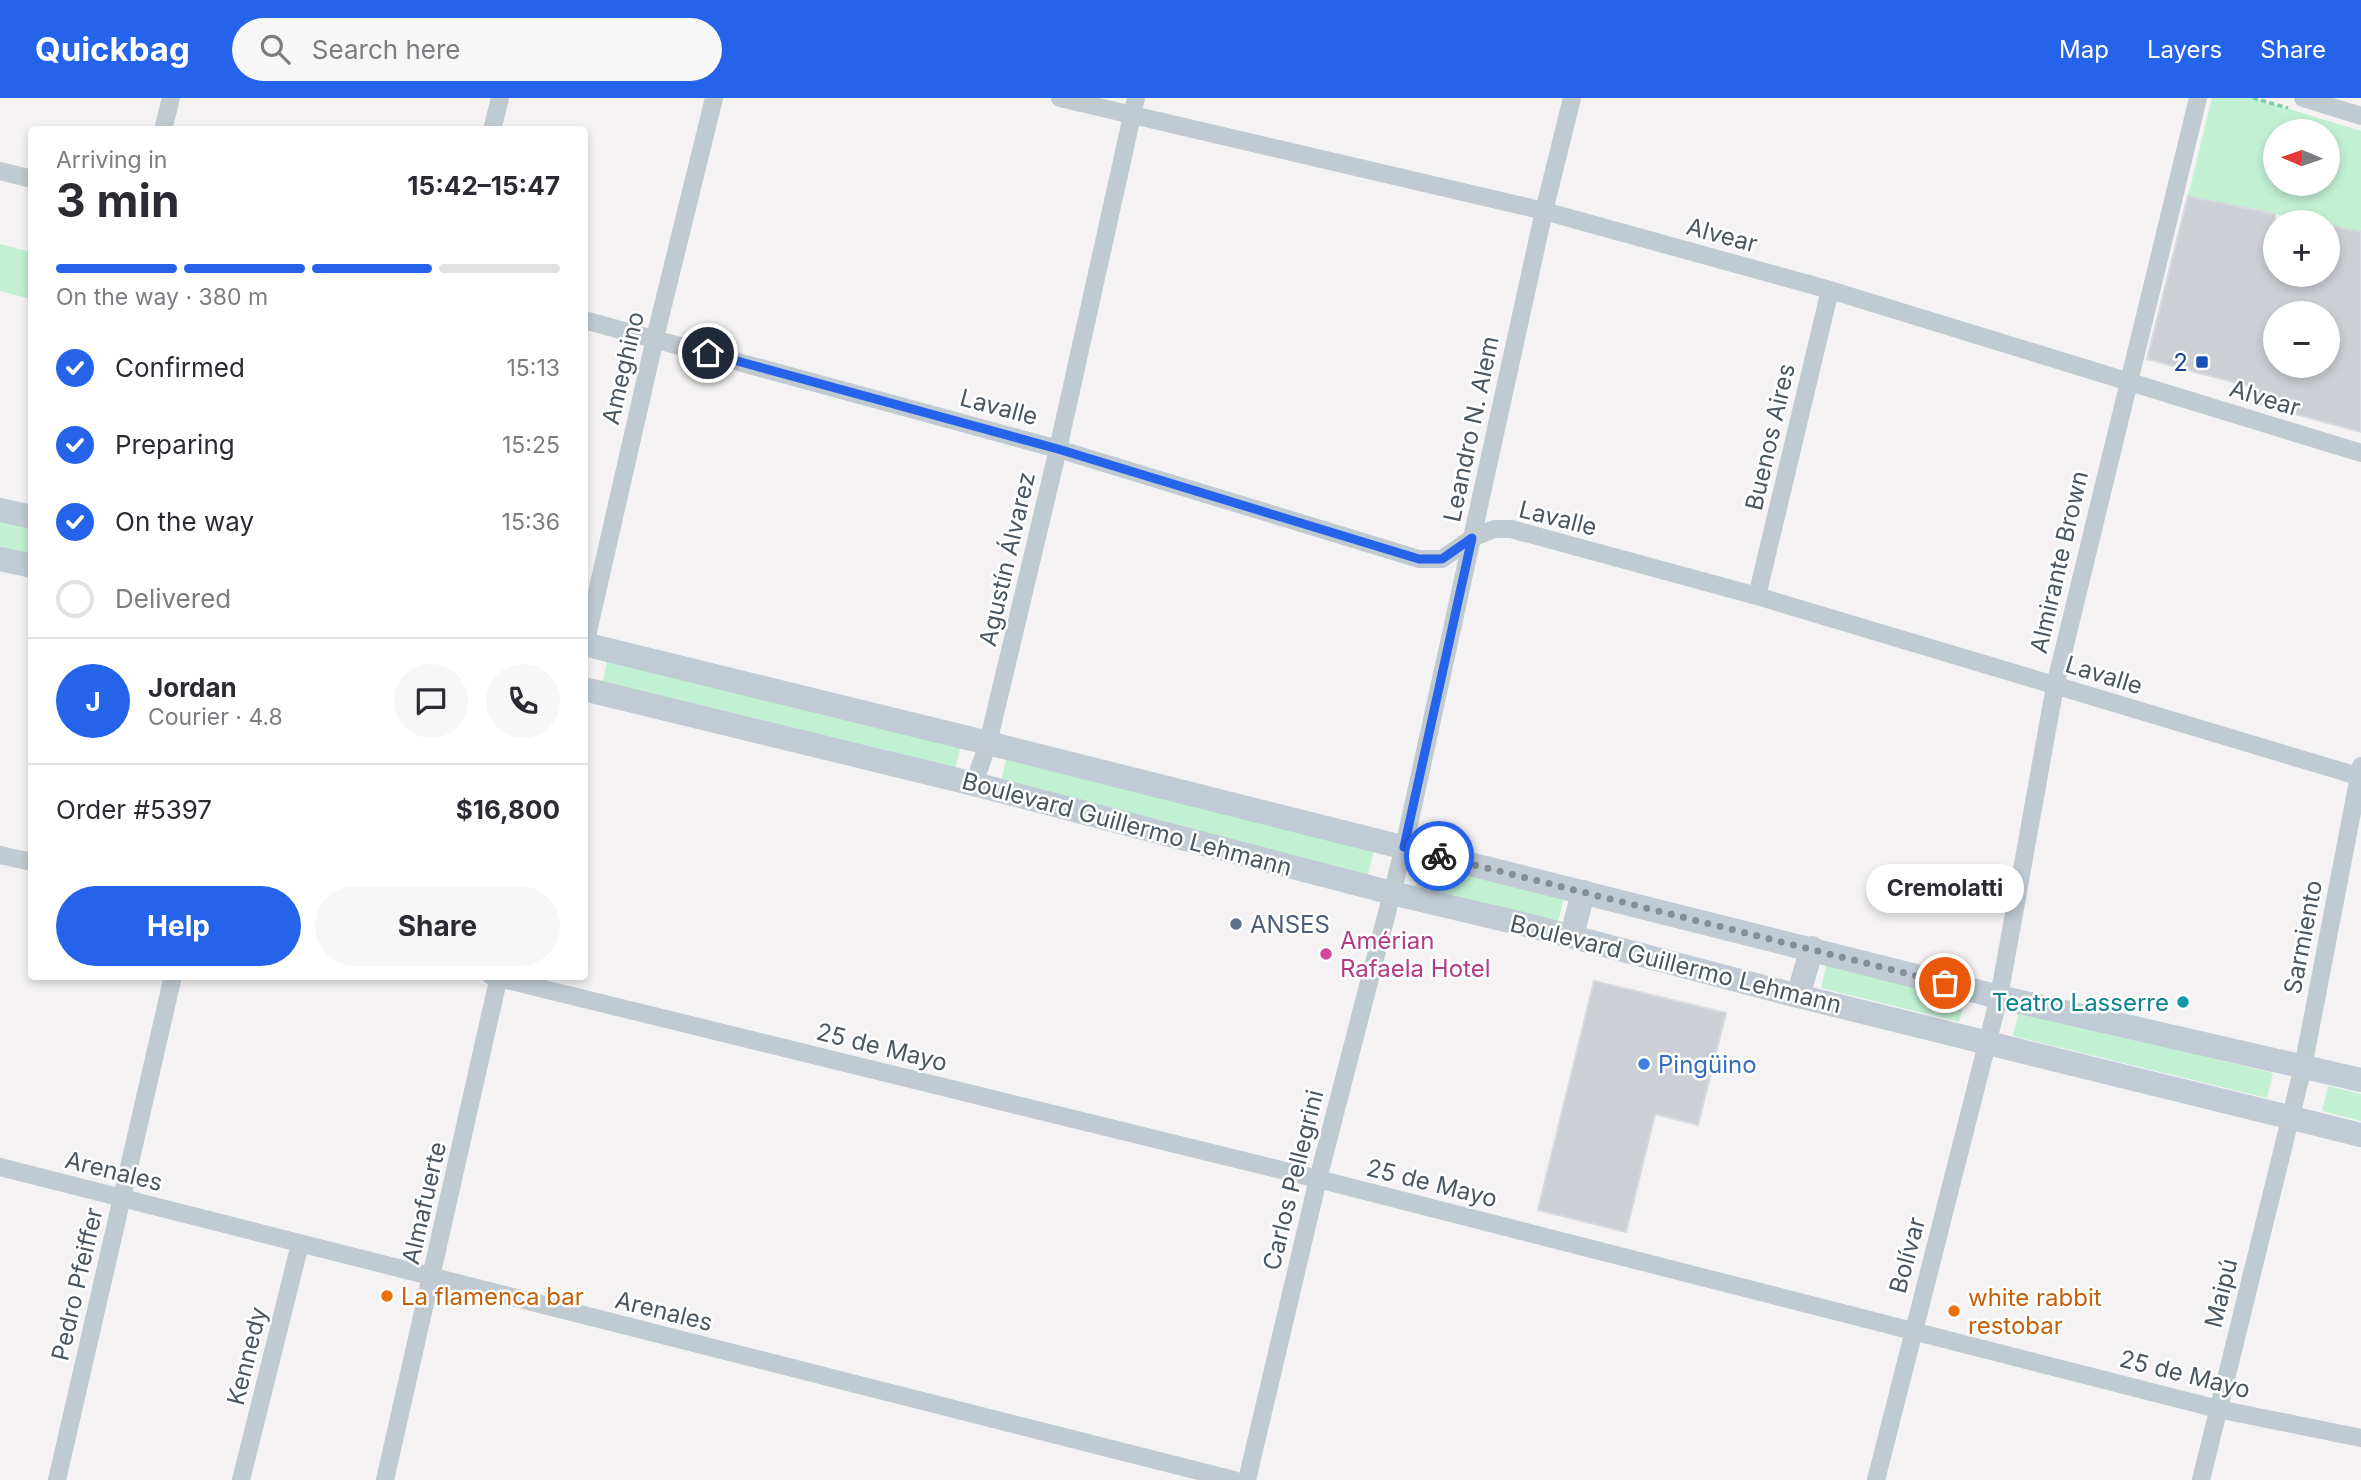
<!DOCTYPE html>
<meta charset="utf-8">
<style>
body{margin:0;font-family:Inter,sans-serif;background:#f7f7f7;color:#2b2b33;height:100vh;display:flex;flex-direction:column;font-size:26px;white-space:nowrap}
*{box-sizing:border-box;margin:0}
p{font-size:23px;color:#7c7c81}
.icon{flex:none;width:38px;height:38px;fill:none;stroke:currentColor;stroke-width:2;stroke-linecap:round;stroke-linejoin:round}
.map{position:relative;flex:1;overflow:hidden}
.drawer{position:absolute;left:28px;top:28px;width:560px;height:854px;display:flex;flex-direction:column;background:#fff;border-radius:7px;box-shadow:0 4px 10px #0003}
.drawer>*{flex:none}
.needle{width:46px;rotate:272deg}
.controls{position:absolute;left:2263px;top:21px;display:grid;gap:14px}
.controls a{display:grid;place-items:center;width:77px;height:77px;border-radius:50%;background:#fff;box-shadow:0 4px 10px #0003;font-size:35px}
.pin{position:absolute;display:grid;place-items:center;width:60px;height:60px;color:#fff;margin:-30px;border:4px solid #fff;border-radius:50%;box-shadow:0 2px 7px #0007}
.courier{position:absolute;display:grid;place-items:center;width:70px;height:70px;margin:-35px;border:5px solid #2563eb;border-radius:50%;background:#fff;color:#222;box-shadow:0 2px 9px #0007}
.bubble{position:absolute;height:49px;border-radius:24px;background:#fff;box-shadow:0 4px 10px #0003;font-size:23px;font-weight:700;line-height:49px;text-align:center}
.headline em{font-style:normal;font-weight:700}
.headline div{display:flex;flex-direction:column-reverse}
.headline{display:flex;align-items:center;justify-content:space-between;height:119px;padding:0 28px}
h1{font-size:46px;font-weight:700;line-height:52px}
.bar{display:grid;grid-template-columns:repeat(4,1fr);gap:10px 7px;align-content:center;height:84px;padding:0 28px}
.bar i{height:9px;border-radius:5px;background:#e1e1e2}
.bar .active{background:#2563eb}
.bar p{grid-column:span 4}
.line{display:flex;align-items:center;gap:18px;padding:0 28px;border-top:2px solid #e1e1e2}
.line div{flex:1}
.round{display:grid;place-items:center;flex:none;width:74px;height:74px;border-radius:37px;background:#f7f7f7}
ol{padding:0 28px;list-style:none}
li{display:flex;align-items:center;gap:21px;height:77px}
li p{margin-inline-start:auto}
li .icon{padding:7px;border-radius:50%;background:#2563eb;color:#fff;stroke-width:4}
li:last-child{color:#7c7c81}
li i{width:38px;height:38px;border:4px solid #e1e1e2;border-radius:50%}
.primary-button{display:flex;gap:14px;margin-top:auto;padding:14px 28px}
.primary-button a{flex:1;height:80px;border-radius:42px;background:#2563eb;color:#fff;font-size:28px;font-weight:700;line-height:80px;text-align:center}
.primary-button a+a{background:#f7f7f7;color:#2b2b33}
header{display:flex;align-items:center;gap:42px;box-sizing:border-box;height:98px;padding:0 35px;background:#2563eb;color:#fff}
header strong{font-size:33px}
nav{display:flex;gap:38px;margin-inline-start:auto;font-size:24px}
.search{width:490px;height:63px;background:#f7f7f7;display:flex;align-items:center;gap:18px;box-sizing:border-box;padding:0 24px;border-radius:38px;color:#7c7c81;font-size:26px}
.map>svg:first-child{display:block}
.green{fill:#c2f0d3;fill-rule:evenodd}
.building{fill:#cccfd4;stroke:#d6d9dd;stroke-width:2;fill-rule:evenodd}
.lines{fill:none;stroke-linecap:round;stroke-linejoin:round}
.path{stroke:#7acfa2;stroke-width:3.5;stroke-dasharray:5 3.5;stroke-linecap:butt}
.street{stroke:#c0cad1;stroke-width:18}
.secondary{stroke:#c0cbd5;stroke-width:24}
.done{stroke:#868d93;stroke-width:7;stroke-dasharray:0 12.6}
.route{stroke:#2563eb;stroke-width:9}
.transit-dot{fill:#1a4fb4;stroke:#fff;stroke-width:2.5}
.service-dot{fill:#5c6f8a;stroke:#fff;stroke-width:2.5}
.hotel-dot{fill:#d1479c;stroke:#fff;stroke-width:2.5}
.culture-dot{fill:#0f9aa8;stroke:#fff;stroke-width:2.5}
.shop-dot{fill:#3f7fe0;stroke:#fff;stroke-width:2.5}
.food-dot{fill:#e8710a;stroke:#fff;stroke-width:2.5}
.labels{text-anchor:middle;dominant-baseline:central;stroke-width:5;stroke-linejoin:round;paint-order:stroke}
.street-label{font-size:24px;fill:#4a5660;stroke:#fff}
.transit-label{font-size:24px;fill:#164399;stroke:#fff;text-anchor:end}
.service-label{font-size:24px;fill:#4e5e75;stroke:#fff;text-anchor:start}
.hotel-label{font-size:24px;fill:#b23c85;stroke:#fff;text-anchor:start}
.culture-label{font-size:24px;fill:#0d838f;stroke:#fff;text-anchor:end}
.shop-label{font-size:24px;fill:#366cbe;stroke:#fff;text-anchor:start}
.food-label{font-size:24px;fill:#c56008;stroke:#fff;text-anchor:start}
</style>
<header>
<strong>Quickbag</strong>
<div class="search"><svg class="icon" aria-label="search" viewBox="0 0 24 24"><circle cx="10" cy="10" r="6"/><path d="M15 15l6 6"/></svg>Search here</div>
<nav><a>Map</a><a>Layers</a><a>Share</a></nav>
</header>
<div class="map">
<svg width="2361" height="1382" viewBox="0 0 2361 1382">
<rect width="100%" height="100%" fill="#f4f2f2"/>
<!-- green -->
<g class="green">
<path d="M2212 0H2253L2361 33V134L2328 127V124H2314L2188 98ZM2275 33H2328V86H2275Z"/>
<polygon points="0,146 31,154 31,201 0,193"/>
<polygon points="0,424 31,431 31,458 0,451"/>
<polygon points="608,560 961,646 955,672 602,586"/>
<polygon points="1007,658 1374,752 1368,777 1001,684"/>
<polygon points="1422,762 1564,799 1558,824 1416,788"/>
<polygon points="1827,864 1966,898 1959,924 1821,890"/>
<polygon points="2019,913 2273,975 2267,1000 2013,938"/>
<polygon points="2328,988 2361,996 2361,1023 2322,1013"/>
</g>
<!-- building -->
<g class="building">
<path d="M2188 98 2275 116V177H2328V127L2361 134V334L2255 305 2259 291 2147 261ZM2275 215H2328V268H2275Z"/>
<polygon points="1594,883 1726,915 1698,1027 1655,1016 1626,1134 1538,1112"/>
</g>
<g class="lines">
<!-- path -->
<polyline class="path" points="2253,0 2288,10"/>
<!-- street -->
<g class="street">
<polyline points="1060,0 1544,113 1830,192 2361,355"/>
<polyline points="2303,0 2361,18"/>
<polyline points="163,32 171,0"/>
<polyline points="492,32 500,0"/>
<polyline points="0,73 32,81"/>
<polyline points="584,222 1058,351 1419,461 1442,461 1472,440 1494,431 1511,431 1757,498 2361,679"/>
<polyline points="1757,498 1830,192"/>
<polyline points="584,551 655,240 714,0"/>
<polyline points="974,686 988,645 1058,351 1136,0"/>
<polyline points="0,757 32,764"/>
<polyline points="491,878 1318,1081 2218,1311 2361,1340"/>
<polyline points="0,1069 1234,1382"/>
<polyline points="57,1382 173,878"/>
<polyline points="241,1382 300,1146"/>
<polyline points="385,1382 499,878"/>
<polyline points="1247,1382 1318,1081 1404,749 1544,113 1572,0"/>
<polyline points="1876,1382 1999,899 2055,588 2198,0"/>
<polyline points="2201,1382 2303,969 2361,668"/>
</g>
<!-- secondary -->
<g class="secondary">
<polyline points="0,412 32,419"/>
<polyline points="0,461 32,468"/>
<polyline points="584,546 988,645 1999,899 2361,982"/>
<polyline points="584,591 974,686 1392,795 1527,827 1798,898 2361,1037"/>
<polyline points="1572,838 1583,794"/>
<polyline points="1798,898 1812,850"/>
</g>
</g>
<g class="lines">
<!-- done -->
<polyline class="done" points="1439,758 1945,885"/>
<!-- route -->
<polyline class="route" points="708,255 1058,351 1419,461 1442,461 1472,440 1404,749 1439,758"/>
</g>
<!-- markers -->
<rect class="transit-dot" x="2195" y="257" width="14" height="14" rx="3.5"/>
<circle class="service-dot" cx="1236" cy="826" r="7"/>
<circle class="hotel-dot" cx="1326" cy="856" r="7"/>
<circle class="culture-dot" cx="2183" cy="904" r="7"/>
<circle class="shop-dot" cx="1644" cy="966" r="7"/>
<g class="food-dot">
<circle cx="387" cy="1198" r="7"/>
<circle cx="1954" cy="1213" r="7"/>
</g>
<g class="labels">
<!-- street labels -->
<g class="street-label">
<text transform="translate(1722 137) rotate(15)">Alvear</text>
<text transform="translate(623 270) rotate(-77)">Ameghino</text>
<text transform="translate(2265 300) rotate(17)">Alvear</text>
<text transform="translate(999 309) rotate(15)">Lavalle</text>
<text transform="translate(1471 331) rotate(-78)">Leandro N. Alem</text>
<text transform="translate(1770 339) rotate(-77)">Buenos Aires</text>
<text transform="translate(1558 420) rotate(14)">Lavalle</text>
<text transform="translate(1007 461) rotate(-77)">Agustín Álvarez</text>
<text transform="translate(2059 464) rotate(-77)">Almirante Brown</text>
<text transform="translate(2104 577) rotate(17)">Lavalle</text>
<text transform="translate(1127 726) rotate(15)">Boulevard Guillermo Lehmann</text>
<text transform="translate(2303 839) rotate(-79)">Sarmiento</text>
<text transform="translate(1676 866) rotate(14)">Boulevard Guillermo Lehmann</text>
<text transform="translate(882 949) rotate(14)">25 de Mayo</text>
<text transform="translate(114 1073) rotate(14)">Arenales</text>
<text transform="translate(1293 1082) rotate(-76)">Carlos Pellegrini</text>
<text transform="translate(1432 1085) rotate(14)">25 de Mayo</text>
<text transform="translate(424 1105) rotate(-77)">Almafuerte</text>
<text transform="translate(1907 1157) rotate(-75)">Bolívar</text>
<text transform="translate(77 1186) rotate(-77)">Pedro Pfeiffer</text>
<text transform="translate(2221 1195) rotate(-76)">Maipú</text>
<text transform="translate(664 1213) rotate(14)">Arenales</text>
<text transform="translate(247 1258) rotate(-76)">Kennedy</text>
<text transform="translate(2185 1276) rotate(14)">25 de Mayo</text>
</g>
<!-- transit labels -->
<g class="transit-label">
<text x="2188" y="264">2</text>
</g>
<!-- service labels -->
<g class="service-label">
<text x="1250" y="826">ANSES</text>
</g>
<!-- hotel labels -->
<g class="hotel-label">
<text x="1340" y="842">Amérian<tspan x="1340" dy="28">Rafaela Hotel</tspan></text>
</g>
<!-- culture labels -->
<g class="culture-label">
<text x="2169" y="904">Teatro Lasserre</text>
</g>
<!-- shop labels -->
<g class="shop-label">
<text x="1658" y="966">Pingüino</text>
</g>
<!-- food labels -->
<g class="food-label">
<text x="401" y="1198">La flamenca bar</text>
<text x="1968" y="1199">white rabbit<tspan x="1968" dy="28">restobar</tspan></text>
</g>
</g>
</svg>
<div class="controls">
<a><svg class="needle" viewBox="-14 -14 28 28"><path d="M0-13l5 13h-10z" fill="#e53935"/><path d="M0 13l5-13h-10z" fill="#7c7c81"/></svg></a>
<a>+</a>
<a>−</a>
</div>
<div class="pin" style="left:1945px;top:885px;background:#ea580c"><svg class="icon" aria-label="bag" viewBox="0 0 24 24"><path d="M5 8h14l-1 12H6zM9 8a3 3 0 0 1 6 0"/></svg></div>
<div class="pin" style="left:708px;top:255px;background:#1f2937"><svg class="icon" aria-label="home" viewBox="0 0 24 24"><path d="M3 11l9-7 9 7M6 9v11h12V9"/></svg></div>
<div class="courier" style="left:1439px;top:758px"><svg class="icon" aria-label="bike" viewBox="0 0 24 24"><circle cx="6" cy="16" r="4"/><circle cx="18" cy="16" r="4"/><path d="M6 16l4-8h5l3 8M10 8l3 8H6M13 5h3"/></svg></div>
<div class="bubble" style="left:1866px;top:766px;width:158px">Cremolatti</div>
<section class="drawer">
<div class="headline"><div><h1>3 min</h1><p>Arriving in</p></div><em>15:42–15:47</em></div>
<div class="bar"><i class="active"></i><i class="active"></i><i class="active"></i><i></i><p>On the way · 380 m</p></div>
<ol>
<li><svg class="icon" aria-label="check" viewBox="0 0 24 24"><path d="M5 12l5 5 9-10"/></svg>Confirmed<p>15:13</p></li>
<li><svg class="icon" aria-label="check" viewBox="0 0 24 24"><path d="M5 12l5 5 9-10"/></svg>Preparing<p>15:25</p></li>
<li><svg class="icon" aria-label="check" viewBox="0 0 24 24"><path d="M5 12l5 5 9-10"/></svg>On the way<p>15:36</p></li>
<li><i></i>Delivered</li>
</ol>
<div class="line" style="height:126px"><b class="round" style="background:#2563eb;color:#fff">J</b><div><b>Jordan</b><p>Courier · 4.8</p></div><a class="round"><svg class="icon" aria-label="chat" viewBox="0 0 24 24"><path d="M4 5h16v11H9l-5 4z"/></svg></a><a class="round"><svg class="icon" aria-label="phone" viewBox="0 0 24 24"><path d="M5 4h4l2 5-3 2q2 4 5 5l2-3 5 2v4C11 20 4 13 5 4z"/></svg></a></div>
<div class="line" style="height:91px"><div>Order #5397</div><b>$16,800</b></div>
<div class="primary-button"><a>Help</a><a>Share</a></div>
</section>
</div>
